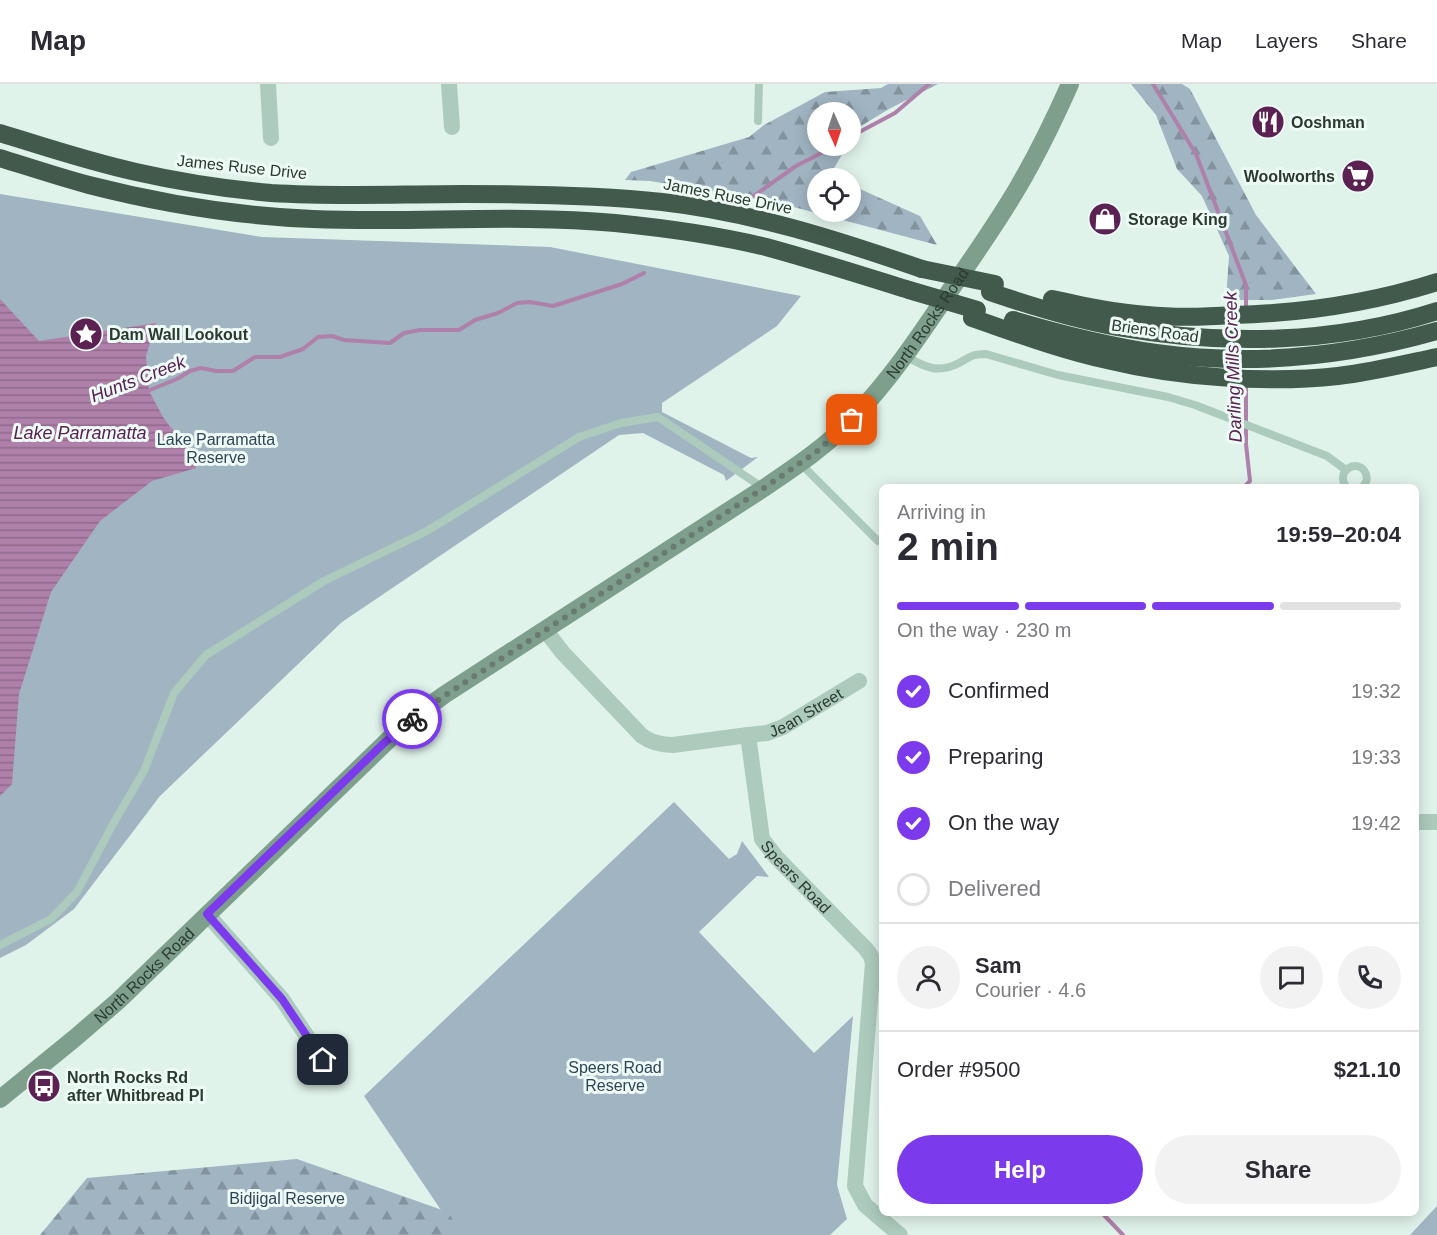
<!DOCTYPE html>
<meta charset="utf-8">
<style>
body{margin:0;font-family:Arial,sans-serif;background:#f2f2f3;color:#2b2b33;height:100vh;display:flex;flex-direction:column;font-size:22px;white-space:nowrap}
*{box-sizing:border-box;margin:0}
p{font-size:20px;color:#7c7c81}
.icon{flex:none;width:33px;height:33px;fill:none;stroke:currentColor;stroke-width:2;stroke-linecap:round;stroke-linejoin:round}
.map{position:relative;flex:1;overflow:hidden}
.panel{position:absolute;left:879px;top:400px;width:540px;height:732px;display:flex;flex-direction:column;background:#fff;border-radius:9px;box-shadow:0 3px 15px #0003}
.panel>*{flex:none}
.needle{width:39px;rotate:177deg}
.buttons{position:absolute;left:807px;top:18px;display:grid;gap:12px}
.buttons a{display:grid;place-items:center;width:54px;height:54px;border-radius:50%;background:#fff;box-shadow:0 3px 15px #0003;font-size:30px}
.pin{position:absolute;display:grid;place-items:center;width:51px;height:51px;color:#fff;margin:-26px;border-radius:12px;box-shadow:0 3px 9px #0006}
.courier{position:absolute;display:grid;place-items:center;width:60px;height:60px;margin:-30px;border:4px solid #7c3aed;border-radius:50%;background:#fff;color:#222;box-shadow:0 2px 8px #0007}
.overview em{font-style:normal;font-weight:700}
.overview div{display:flex;flex-direction:column-reverse}
.overview{display:flex;align-items:center;justify-content:space-between;height:102px;padding:0 18px}
h1{font-size:39px;font-weight:700;line-height:45px}
.bar{display:grid;grid-template-columns:repeat(4,1fr);gap:9px 6px;align-content:center;height:72px;padding:0 18px}
.bar i{height:8px;border-radius:4px;background:#e1e1e2}
.bar .active{background:#7c3aed}
.bar p{grid-column:span 4}
.line{display:flex;align-items:center;gap:15px;padding:0 18px;border-top:2px solid #e1e1e2}
.line div{flex:1}
.round{display:grid;place-items:center;flex:none;width:63px;height:63px;border-radius:32px;background:#f2f2f3}
ol{padding:0 18px;list-style:none}
li{display:flex;align-items:center;gap:18px;height:66px}
li p{margin-inline-start:auto}
li .icon{padding:6px;border-radius:50%;background:#7c3aed;color:#fff;stroke-width:4}
li:last-child{color:#7c7c81}
li i{width:33px;height:33px;border:3px solid #e1e1e2;border-radius:50%}
.primary-button{display:flex;gap:12px;margin-top:auto;padding:12px 18px}
.primary-button a{flex:1;height:69px;border-radius:36px;background:#7c3aed;color:#fff;font-size:24px;font-weight:700;line-height:69px;text-align:center}
.primary-button a+a{background:#f2f2f3;color:#2b2b33}
header{display:flex;align-items:center;gap:36px;box-sizing:border-box;height:84px;padding:0 30px;background:#fff;border-bottom:2px solid #e1e1e2}
header strong{font-size:28px}
nav{display:flex;gap:33px;margin-inline-start:auto;font-size:21px}
.map>svg:first-child{display:block}
.green{fill:#a0b4c2}
.forest{fill:url(#forest-firs)}
.water{fill:url(#water-rules)}
.lines{fill:none;stroke-linecap:round;stroke-linejoin:round}
.stream{stroke:#af80aa;stroke-width:4}
.lane{stroke:#accbbd;stroke-width:8}
.street{stroke:#accbbd;stroke-width:16}
.secondary{stroke:#7d9f8c;stroke-width:18}
.highway{stroke:#425a4b;stroke-width:18}
.highway-bridge{stroke:#425a4b;stroke-width:18}
.done{stroke:#6a7a71;stroke-width:6;stroke-dasharray:0 10.8}
.route{stroke:#7c3aed;stroke-width:8}
.labels{text-anchor:middle;dominant-baseline:central;stroke-width:6;stroke-linejoin:round;paint-order:stroke}
.poi-label{font-size:16px;font-weight:bold;fill:#2b3930;stroke:#edfaf5;text-anchor:start}
.street-label{font-size:16px;fill:#2b3930;stroke:#edfaf5}
.park-label{font-size:16px;fill:#2f4557;stroke:#edfaf5}
.water-label{font-size:18px;font-style:italic;fill:#5a2152;stroke:#edfaf5}
</style>
<header>
<strong>Map</strong>
<nav><a>Map</a><a>Layers</a><a>Share</a></nav>
</header>
<div class="map">
<svg width="1437" height="1151" viewBox="0 0 1437 1151">
<defs>
<pattern id="forest-firs" width="22" height="20" patternUnits="userSpaceOnUse" patternTransform="scale(1.5)"><rect width="22" height="20" fill="#a0b4c2"/><path d="M5 1l3.5 6h-7zM16 11l3.5 6h-7z" fill="#83939e"/></pattern>
<pattern id="water-rules" width="6" height="5" patternUnits="userSpaceOnUse" patternTransform="scale(1.5)"><rect width="6" height="5" fill="#af80aa"/><path d="M0 2.5h6" fill="none" stroke="#8f6a8b"/></pattern>
</defs>
<rect width="100%" height="100%" fill="#e0f3eb"/>
<!-- green -->
<g class="green">
<polygon points="0,110 262,153 550,163 801,212 777,242 662,319 662,328 751,374 758,373 726,397 724,391 643,349 619,351 342,538 160,712 74,825 26,861 0,874"/>
<polygon points="674,718 729,775 737,770 742,757 769,793 757,792 699,848 814,969 853,932 837,1101 847,1135 830,1151 441,1151 443,1129 364,1012"/>
<polygon points="1437,1122 1437,1151 1410,1151"/>
</g>
<!-- forest -->
<g class="forest">
<polygon points="888,0 938,0 889,25 856,45 851,55 850,28 818,28 818,62 847,62 830,91 836,94 818,94 818,128 850,128 851,101 920,132 937,161 771,117 650,97 625,96 631,88 749,53 764,41 825,8 881,4"/>
<polygon points="1131,0 1182,0 1190,5 1256,131 1316,210 1272,216 1226,216 1229,172 1202,112 1177,85 1156,31"/>
<polygon points="297,1075 448,1128 462,1151 40,1151 87,1094"/>
</g>
<!-- water -->
<polygon class="water" points="0,215 39,257 156,239 146,272 149,307 163,333 171,344 189,358 196,384 152,397 100,437 51,508 19,610 12,700 0,712"/>
<g class="lines">
<!-- stream -->
<g class="stream">
<polyline points="1153,0 1196,70 1246,201 1246,225"/>
<polyline points="850,53 895,29 929,0"/>
<polyline points="745,118 796,82 835,62"/>
<polyline points="145,308 177,295 190,287 201,284 216,287 233,287 255,273 280,273 303,265 318,253 332,252 344,256 390,259 404,249 420,246 459,246 475,236 498,229 517,219 530,218 553,222 622,200 644,189"/>
<polyline points="1243,404 1250,397 1246,360 1246,299"/>
<polyline points="1103,1130 1123,1151"/>
</g>
<!-- lane -->
<g class="lane">
<polyline points="758,37 759,0"/>
<path d="M906 272C924 283 938 290 959 279 970 273 972 270 986 270L1058 291 1168 313 1195 321 1327 372 1346 386"/>
<polyline points="800,379 878,457"/>
<path d="M1347 404C1333 386 1360 373 1366 390 1368 396 1366 399 1362 404"/>
<polyline points="0,861 51,835 77,808 113,740 144,687 174,609 206,571 324,497 427,447 579,353 621,339 658,333 763,404"/>
</g>
<!-- street -->
<g class="street">
<polyline points="268,0 271,54"/>
<polyline points="449,0 452,43"/>
<path id="s1" d="M545 546 563 569 642 652C652 659 661 661 673 661L748 651 762 755 776 773 866 865 871 872 873 879 855 1102 865 1121 900 1151"/>
<path id="s2" d="M748 651 767 649 783 643 859 597"/>
<polyline points="1416,738 1437,738"/>
<polyline points="207,830 282,915 332,990"/>
</g>
<!-- secondary -->
<path class="secondary" id="s3" d="M0 1015 75 954 118 917 407 638 444 611 764 404C795 383 827 362 853 334 889 297 918 254 947 211 971 176 995 142 1017 105 1037 71 1054 36 1070 0"/>
<!-- highway -->
<g class="highway">
<path d="M0 49C45 63 90 78 136 88 180 98 226 105 271 109 335 113 400 110 464 110 531 110 597 111 662 118 751 128 838 156 922 185"/>
<path d="M0 74C29 83 59 93 89 101 163 120 237 132 313 135 414 139 515 130 615 139 665 144 717 151 766 163 814 176 861 191 909 206"/>
<path d="M990 208C1031 222 1074 235 1117 243 1222 262 1335 260 1437 227"/>
<path d="M1052 215C1084 222 1115 229 1147 231 1176 234 1205 233 1234 231 1304 229 1371 219 1437 198"/>
<path d="M972 234C1016 249 1061 266 1107 276 1177 293 1266 300 1338 292 1372 288 1404 280 1437 273"/>
<path d="M1013 236C1060 250 1108 262 1156 269 1250 282 1346 273 1437 247"/>
</g>
<!-- highway-bridge -->
<g class="highway-bridge">
<polyline points="922,185 995,200"/>
<polyline points="909,206 977,226"/>
</g>
</g>
<g class="lines">
<!-- done -->
<polyline class="done" points="412,635 444,612 764,404 816,368 852,336"/>
<!-- route -->
<polyline class="route" points="323,976 282,915 207,830 383,660 412,635"/>
</g>
<!-- icons -->
<defs>
<g id="restaurant-disc" transform="scale(1.725)"><circle r="9.5" fill="#5a2152" stroke="#edfaf5"/><path d="M-5-6h1v4h1v-4h1v4h1v-4h1v5L-1.5 .5V6h-2V.5L-5-1ZM5-6V6H3V1.5H1.5Q1.5-4 5-6Z" fill="#fff"/></g>
<g id="supermarket-disc" transform="scale(1.725)"><circle r="9.5" fill="#5a2152" stroke="#edfaf5"/><path d="M-6-5.5h2.5l.6 2H6L4.5 2H-2.5L-4.4-4H-6ZM-1.5 3.2a1.3 1.3 0 1 0 .1 0ZM3 3.2a1.3 1.3 0 1 0 .1 0Z" fill="#fff"/></g>
<g id="shop-disc" transform="scale(1.725)"><circle r="9.5" fill="#5a2152" stroke="#edfaf5"/><path d="M-5-2.5h2.3a2.7 3.5 0 0 1 5.4 0H5L5.5 6h-11ZM-1.5-2.5h3a1.5 2.3 0 0 0-3 0Z" fill="#fff"/></g>
<g id="sight-disc" transform="scale(1.725)"><circle r="9.5" fill="#5a2152" stroke="#edfaf5"/><path d="M0-6L1.8-2.2L6-1.7L2.9 1.2L3.7 5.4L0 3.3L-3.7 5.4L-2.9 1.2L-6-1.7L-1.8-2.2Z" fill="#fff"/></g>
<g id="bus-disc" transform="scale(1.725)"><circle r="9.5" fill="#5a2152" stroke="#edfaf5"/><path d="M-5-6H5V4H4V6H2V4H-2V6H-4V4H-5ZM-3.5-4V0h7V-4ZM-3.5 1.2v1.5H-2V1.2ZM2 1.2v1.5H3.5V1.2Z" fill="#fff"/></g>
</defs>
<g fill-rule="evenodd">
<use href="#restaurant-disc" x="1268" y="38"/>
<use href="#supermarket-disc" x="1358" y="92"/>
<use href="#shop-disc" x="1105" y="135"/>
<use href="#sight-disc" x="86" y="250"/>
<use href="#bus-disc" x="44" y="1002"/>
</g>
<g class="labels">
<!-- poi labels -->
<g class="poi-label">
<text x="1291" y="38">Ooshman</text>
<text x="1335" y="92" text-anchor="end">Woolworths</text>
<text x="1128" y="135">Storage King</text>
<text x="109" y="250">Dam Wall Lookout</text>
<text x="67" y="993">North Rocks Rd<tspan x="67" dy="18">after Whitbread Pl</tspan></text>
</g>
<!-- street labels -->
<g class="street-label">
<text transform="translate(242 83) rotate(6)">James Ruse Drive</text>
<text transform="translate(728 112) rotate(11)">James Ruse Drive</text>
<text stroke="none"><textPath href="#s3" startOffset="1216">North Rocks Road</textPath></text>
<text transform="translate(1155 247) rotate(8)">Briens Road</text>
<text stroke="none"><textPath href="#s2" startOffset="63">Jean Street</textPath></text>
<text stroke="none"><textPath href="#s1" startOffset="408">Speers Road</textPath></text>
<text stroke="none"><textPath href="#s3" startOffset="190">North Rocks Road</textPath></text>
</g>
<!-- park labels -->
<g class="park-label">
<text x="216" y="355">Lake Parramatta<tspan x="216" dy="18">Reserve</tspan></text>
<text x="615" y="983">Speers Road<tspan x="615" dy="18">Reserve</tspan></text>
<text x="287" y="1114">Bidjigal Reserve</text>
</g>
<!-- water labels -->
<g class="water-label">
<text transform="translate(1233 283) rotate(-92)">Darling Mills Creek</text>
<text transform="translate(138 295) rotate(-21)">Hunts Creek</text>
<text x="80" y="349">Lake Parramatta</text>
</g>
</g>
</svg>
<div class="buttons">
<a><svg class="needle" viewBox="-14 -14 28 28"><path d="M0-13l5 13h-10z" fill="#e53935"/><path d="M0 13l5-13h-10z" fill="#7c7c81"/></svg></a>
<a><svg class="icon" aria-label="locate" viewBox="0 0 24 24"><circle cx="12" cy="12" r="6"/><path d="M12 2v4M12 18v4M2 12h4M18 12h4"/></svg></a>
</div>
<div class="pin" style="left:852px;top:336px;background:#ea580c"><svg class="icon" aria-label="bag" viewBox="0 0 24 24"><path d="M5 8h14l-1 12H6zM9 8a3 3 0 0 1 6 0"/></svg></div>
<div class="pin" style="left:323px;top:976px;background:#1f2937"><svg class="icon" aria-label="home" viewBox="0 0 24 24"><path d="M3 11l9-7 9 7M6 9v11h12V9"/></svg></div>
<div class="courier" style="left:412px;top:635px"><svg class="icon" aria-label="bike" viewBox="0 0 24 24"><circle cx="6" cy="16" r="4"/><circle cx="18" cy="16" r="4"/><path d="M6 16l4-8h5l3 8M10 8l3 8H6M13 5h3"/></svg></div>
<section class="panel">
<div class="overview"><div><h1>2 min</h1><p>Arriving in</p></div><em>19:59–20:04</em></div>
<div class="bar"><i class="active"></i><i class="active"></i><i class="active"></i><i></i><p>On the way · 230 m</p></div>
<ol>
<li><svg class="icon" aria-label="check" viewBox="0 0 24 24"><path d="M5 12l5 5 9-10"/></svg>Confirmed<p>19:32</p></li>
<li><svg class="icon" aria-label="check" viewBox="0 0 24 24"><path d="M5 12l5 5 9-10"/></svg>Preparing<p>19:33</p></li>
<li><svg class="icon" aria-label="check" viewBox="0 0 24 24"><path d="M5 12l5 5 9-10"/></svg>On the way<p>19:42</p></li>
<li><i></i>Delivered</li>
</ol>
<div class="line" style="height:108px"><a class="round"><svg class="icon" aria-label="person" viewBox="0 0 24 24"><circle cx="12" cy="8" r="4"/><path d="M4 21q1-7 8-7t8 7"/></svg></a><div><b>Sam</b><p>Courier · 4.6</p></div><a class="round"><svg class="icon" aria-label="chat" viewBox="0 0 24 24"><path d="M4 5h16v11H9l-5 4z"/></svg></a><a class="round"><svg class="icon" aria-label="phone" viewBox="0 0 24 24"><path d="M5 4h4l2 5-3 2q2 4 5 5l2-3 5 2v4C11 20 4 13 5 4z"/></svg></a></div>
<div class="line" style="height:78px"><div>Order #9500</div><b>$21.10</b></div>
<div class="primary-button"><a>Help</a><a>Share</a></div>
</section>
</div>
